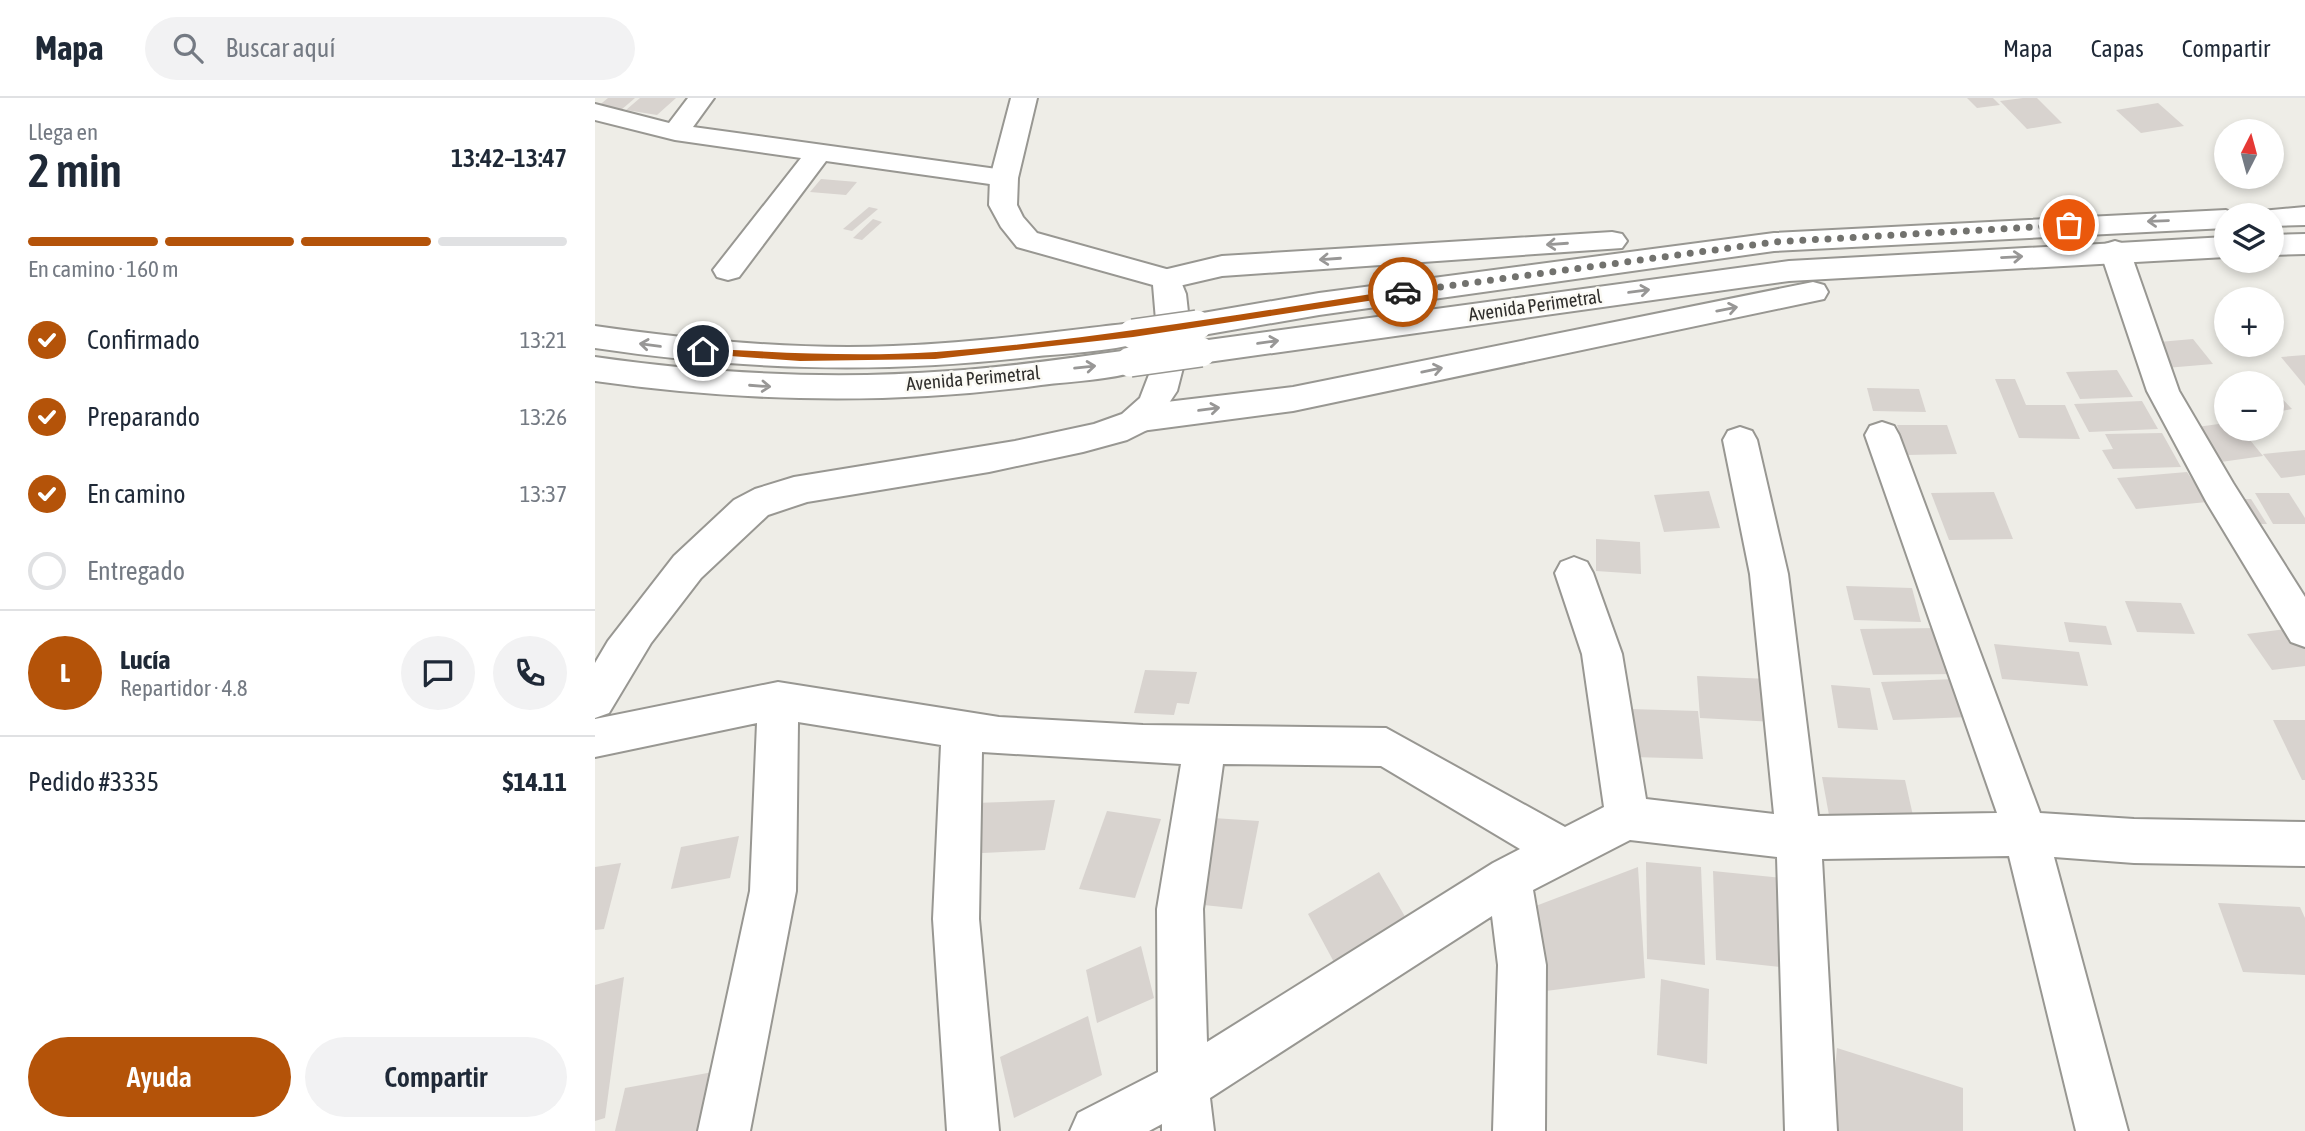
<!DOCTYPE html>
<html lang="es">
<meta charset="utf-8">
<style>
body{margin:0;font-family:"Asap Condensed",sans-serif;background:#f2f2f3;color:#1f2937;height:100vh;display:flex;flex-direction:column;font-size:26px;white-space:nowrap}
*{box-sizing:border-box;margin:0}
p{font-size:23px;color:#747a83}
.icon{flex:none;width:38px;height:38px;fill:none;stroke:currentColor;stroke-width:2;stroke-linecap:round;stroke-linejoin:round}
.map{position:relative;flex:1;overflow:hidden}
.sheet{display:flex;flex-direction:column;background:#fff;width:595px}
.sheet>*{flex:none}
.needle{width:46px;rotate:6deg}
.tools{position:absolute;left:1619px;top:21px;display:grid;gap:14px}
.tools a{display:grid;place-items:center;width:70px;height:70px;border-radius:50%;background:#fff;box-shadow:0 4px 10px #0003;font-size:35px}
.pin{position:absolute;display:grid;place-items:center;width:60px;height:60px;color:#fff;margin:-30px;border:4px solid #fff;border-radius:50%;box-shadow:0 2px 7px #0007}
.courier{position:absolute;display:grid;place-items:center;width:70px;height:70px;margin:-35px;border:5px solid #b45309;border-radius:50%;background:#fff;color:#222;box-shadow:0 2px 9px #0007}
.summary em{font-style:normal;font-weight:600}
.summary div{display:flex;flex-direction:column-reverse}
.summary{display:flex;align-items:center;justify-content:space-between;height:119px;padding:0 28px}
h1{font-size:46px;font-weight:600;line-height:52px}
.bar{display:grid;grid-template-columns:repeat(4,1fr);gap:10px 7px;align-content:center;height:84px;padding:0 28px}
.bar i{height:9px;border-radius:5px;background:#e0e1e3}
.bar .current{background:#b45309}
.bar p{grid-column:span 4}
.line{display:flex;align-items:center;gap:18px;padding:0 28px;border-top:2px solid #e0e1e3}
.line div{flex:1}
.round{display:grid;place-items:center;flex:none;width:74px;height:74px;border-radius:37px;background:#f2f2f3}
ol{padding:0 28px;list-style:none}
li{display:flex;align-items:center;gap:21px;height:77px}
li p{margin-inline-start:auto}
li .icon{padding:7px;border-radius:50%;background:#b45309;color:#fff;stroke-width:4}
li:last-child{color:#747a83}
li i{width:38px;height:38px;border:4px solid #e0e1e3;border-radius:50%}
.primary-button{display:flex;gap:14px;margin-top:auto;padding:14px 28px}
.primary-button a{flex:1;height:80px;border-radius:42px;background:#b45309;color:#fff;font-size:28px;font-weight:600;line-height:80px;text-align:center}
.primary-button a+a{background:#f2f2f3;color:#1f2937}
header{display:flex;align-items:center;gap:42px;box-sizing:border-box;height:98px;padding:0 35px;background:#fff;border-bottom:2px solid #e0e1e3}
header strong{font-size:33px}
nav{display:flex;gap:38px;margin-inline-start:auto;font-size:24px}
.search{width:490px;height:63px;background:#f2f2f3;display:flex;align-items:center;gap:18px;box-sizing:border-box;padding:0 24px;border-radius:38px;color:#747a83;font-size:26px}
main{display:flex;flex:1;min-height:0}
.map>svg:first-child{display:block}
.building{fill:#d8d3cf}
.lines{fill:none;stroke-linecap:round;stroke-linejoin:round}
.minor-casing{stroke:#989792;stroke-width:4}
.tertiary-casing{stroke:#989792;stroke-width:4}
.primary-casing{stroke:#989792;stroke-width:4}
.minor{fill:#fff;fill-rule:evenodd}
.tertiary{fill:#fff;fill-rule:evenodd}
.primary{fill:#fff;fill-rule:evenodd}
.primary-bridge-casing{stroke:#989792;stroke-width:32;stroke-linecap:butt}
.primary-bridge{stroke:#fff;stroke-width:29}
.oneway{stroke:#989796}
.route{fill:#b45309}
.done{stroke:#72726e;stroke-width:7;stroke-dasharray:0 12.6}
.labels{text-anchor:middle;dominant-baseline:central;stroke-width:5;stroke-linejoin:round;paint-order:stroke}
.street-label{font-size:19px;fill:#302f2d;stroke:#fbfaf4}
</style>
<header>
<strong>Mapa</strong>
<div class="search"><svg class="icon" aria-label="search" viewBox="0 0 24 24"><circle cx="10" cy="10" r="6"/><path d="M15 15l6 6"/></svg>Buscar aquí</div>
<nav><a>Mapa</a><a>Capas</a><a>Compartir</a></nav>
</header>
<main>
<section class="sheet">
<div class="summary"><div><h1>2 min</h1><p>Llega en</p></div><em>13:42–13:47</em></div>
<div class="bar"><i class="current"></i><i class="current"></i><i class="current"></i><i></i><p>En camino · 160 m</p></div>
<ol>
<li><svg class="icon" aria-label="check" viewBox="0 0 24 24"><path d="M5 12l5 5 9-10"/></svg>Confirmado<p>13:21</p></li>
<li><svg class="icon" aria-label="check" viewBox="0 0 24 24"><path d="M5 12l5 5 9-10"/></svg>Preparando<p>13:26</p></li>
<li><svg class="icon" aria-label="check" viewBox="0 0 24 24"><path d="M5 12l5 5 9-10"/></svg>En camino<p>13:37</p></li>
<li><i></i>Entregado</li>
</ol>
<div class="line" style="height:126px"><b class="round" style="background:#b45309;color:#fff">L</b><div><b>Lucía</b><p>Repartidor · 4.8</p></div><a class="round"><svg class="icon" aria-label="chat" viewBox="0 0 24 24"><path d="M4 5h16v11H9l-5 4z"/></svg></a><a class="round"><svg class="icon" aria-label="phone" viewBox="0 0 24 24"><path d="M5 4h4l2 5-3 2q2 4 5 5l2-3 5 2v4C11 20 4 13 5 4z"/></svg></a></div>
<div class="line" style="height:91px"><div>Pedido #3335</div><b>$14.11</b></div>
<div class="primary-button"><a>Ayuda</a><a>Compartir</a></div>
</section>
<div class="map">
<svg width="1710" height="1033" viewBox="0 0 1710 1033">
<rect width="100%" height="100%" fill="#eeede7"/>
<!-- building -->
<g class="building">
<polygon points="13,0 40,0 26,12 2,9"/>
<polygon points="45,0 81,0 62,17 31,12"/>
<polygon points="1372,0 1398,0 1405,7 1382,10"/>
<polygon points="1428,0 1442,0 1467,25 1432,31 1405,3"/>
<polygon points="1563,5 1589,28 1546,35 1521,12"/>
<polygon points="226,81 262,84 251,97 215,94"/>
<polygon points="274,109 283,111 257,133 248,131"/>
<polygon points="278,121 287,124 267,142 258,140"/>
<polygon points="1598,241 1618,266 1571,270 1553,245"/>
<polygon points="1710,257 1710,288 1686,259"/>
<polygon points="1522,272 1538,299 1485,301 1471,274"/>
<polygon points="1400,281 1420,281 1431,307 1470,307 1485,341 1424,340"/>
<polygon points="1676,289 1697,311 1676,315"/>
<polygon points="1272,290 1324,291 1331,314 1278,313"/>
<polygon points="1547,303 1563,331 1494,334 1479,306"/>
<polygon points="1631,325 1631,331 1646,331 1668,358 1619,365 1602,329"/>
<polygon points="1302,327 1352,327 1362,356 1312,357"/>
<polygon points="1567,335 1586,369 1518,371 1507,352 1518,351 1510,336"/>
<polygon points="1710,352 1710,377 1686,380 1668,356"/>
<polygon points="1592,374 1612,404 1541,411 1522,380"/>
<polygon points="1114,393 1125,430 1069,434 1059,397"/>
<polygon points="1399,394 1418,441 1354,442 1336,395"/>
<polygon points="1660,395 1694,395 1710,420 1710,426 1678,426"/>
<polygon points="1636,401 1656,401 1672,426 1651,426"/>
<polygon points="1001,441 1045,444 1046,476 1001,473"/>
<polygon points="1251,488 1317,490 1326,524 1259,522"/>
<polygon points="1530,503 1586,505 1600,536 1542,534"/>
<polygon points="1469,524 1511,528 1517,547 1474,544"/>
<polygon points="1345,530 1360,576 1278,577 1265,531"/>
<polygon points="1699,530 1710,546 1710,568 1677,572 1652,536"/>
<polygon points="1399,546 1484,554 1493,588 1407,581"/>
<polygon points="550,572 602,574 594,606 582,605 579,617 539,615"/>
<polygon points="1102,578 1175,581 1180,624 1105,620"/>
<polygon points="1360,581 1374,619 1298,622 1286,584"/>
<polygon points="1236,587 1275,590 1283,632 1243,630"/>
<polygon points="1035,611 1103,613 1108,661 1038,659"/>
<polygon points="1678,622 1710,622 1710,682 1707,682"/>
<polygon points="1227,679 1310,682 1321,731 1236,728"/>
<polygon points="460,702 450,752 368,756 380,705"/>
<polygon points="512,713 566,721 540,800 484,791"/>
<polygon points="618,720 664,723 647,811 599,806"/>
<polygon points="144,738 135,780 76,791 86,749"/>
<polygon points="1051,764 1106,769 1110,867 1052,861"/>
<polygon points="26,765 9,831 0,832 0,769"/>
<polygon points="1043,769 1050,880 951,893 938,809"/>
<polygon points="1118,773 1196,781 1204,871 1121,862"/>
<polygon points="784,774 812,822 740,866 713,816"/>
<polygon points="1623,805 1705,809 1710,820 1710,877 1648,874"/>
<polygon points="546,848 559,900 502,925 491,872"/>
<polygon points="29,879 10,1020 0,1023 0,887"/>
<polygon points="1066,881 1114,891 1112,966 1062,957"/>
<polygon points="493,918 507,977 419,1020 405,959"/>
<polygon points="1242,950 1368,990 1368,1033 1234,1033"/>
<polygon points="118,974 106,1033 20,1033 30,990"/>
</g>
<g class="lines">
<!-- minor casing -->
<g class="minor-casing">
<g id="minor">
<polygon points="93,0 119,0 98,29 409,72 419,74 423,80 419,86 409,88 231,63 144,179 133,182 122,179 118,172 206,60 80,42 0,22 0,6 74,25"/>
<polygon points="1520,143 1530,146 1535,153 1584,293 1638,385 1710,499 1710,549 1696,544 1612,405 1552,293 1505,153 1510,146"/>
<path d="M1287 324 1299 328 1304 337 1445 715 1539 721 1710 724V768L1539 765 1459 759 1533 1033H1481L1414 758 1227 761 1242 1033H1190L1182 759 1035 742 938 792 951 867 950 1033H898L903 867 897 818 615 1000 619 1033H567V1026L554 1033H475L483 1015 563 974 562 811 586 666 387 654 384 821 404 1033H352L338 821 346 647 203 624 201 793 155 1033H103L155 793 162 625 0 659V621L183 584 404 619 548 627 791 630 970 729 1009 709 987 556 960 475 966 464 979 459 992 464 998 475 1027 556 1051 701 1179 716 1155 476 1128 342 1133 333 1145 329 1157 333 1162 342 1193 476 1223 718 1402 715 1270 337 1275 328ZM628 666 786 668 925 751 898 765 612 944 608 811Z"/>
</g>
</g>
<!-- tertiary casing -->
<g class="tertiary-casing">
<polygon id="tertiary" points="416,0 442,0 423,80 422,107 428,119 442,135 582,174 591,196 593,214 592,254 582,293 558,329 532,342 488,354 394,374 212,404 173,417 106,480 56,545 14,615 0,620 0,565 13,543 79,458 139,402 160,391 199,379 420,343 499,326 527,316 545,300 555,274 562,234 558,187 422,149 406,129 394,107 395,80"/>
</g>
<!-- primary casing -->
<g class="primary-casing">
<g id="primary">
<polygon points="1710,109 1710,127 1676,128 1676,117 1663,117 1666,113"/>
<polygon points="1631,112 1643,117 1631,117 1631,130 1179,153 724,217 602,238 591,235 586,227 591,219 602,216 724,195 1179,135"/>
<polygon points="1017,134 1027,136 1032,143 1027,150 627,178 571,191 560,188 556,181 560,174 627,158"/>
<polygon points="1710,136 1710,156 1676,157 1676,137"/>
<polygon points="1631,139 1631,159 1194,183 606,265 595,262 590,254 595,246 606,243 1194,163"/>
<polygon points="1218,184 1229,187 1233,194 1229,201 698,313 546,333 534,329 529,320 534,311 546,307 698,289"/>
<path d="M538 225 549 228 554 236 549 244C513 254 471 255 434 259 285 276 148 272 0 250V228C99 242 198 252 298 248 379 245 458 234 538 225Z"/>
<path d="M535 252 546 256 551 264 546 272C515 282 479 283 446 287 298 307 148 304 0 283V259C118 276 237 282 355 273 416 269 475 260 535 252Z"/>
</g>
</g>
<!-- minor -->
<use href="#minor" class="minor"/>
<!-- tertiary -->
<use href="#tertiary" class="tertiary"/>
<!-- primary -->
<use href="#primary" class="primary"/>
<!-- primary-bridge casing -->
<g class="primary-bridge-casing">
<g id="primary-bridge">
<polyline points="538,236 602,227"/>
<polyline points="535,264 606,254"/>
</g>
</g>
<!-- primary-bridge -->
<use href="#primary-bridge" class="primary-bridge"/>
</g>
<!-- one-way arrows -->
<defs><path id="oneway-shaft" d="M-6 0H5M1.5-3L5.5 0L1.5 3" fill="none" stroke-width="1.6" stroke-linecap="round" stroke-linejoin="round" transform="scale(1.75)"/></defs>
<g class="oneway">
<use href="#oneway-shaft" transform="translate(1563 123) rotate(178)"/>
<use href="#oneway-shaft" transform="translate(962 146) rotate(176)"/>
<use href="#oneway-shaft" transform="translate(1417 159) rotate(-3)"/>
<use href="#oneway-shaft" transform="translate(735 161) rotate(176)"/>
<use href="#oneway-shaft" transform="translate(1044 193) rotate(-8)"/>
<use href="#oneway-shaft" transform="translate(1132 211) rotate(-11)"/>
<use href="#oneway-shaft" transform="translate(673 244) rotate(-8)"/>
<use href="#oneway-shaft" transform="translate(55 247) rotate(-172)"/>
<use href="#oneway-shaft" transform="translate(490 269) rotate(-6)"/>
<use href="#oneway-shaft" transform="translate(837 272) rotate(-12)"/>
<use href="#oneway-shaft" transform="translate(165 288) rotate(4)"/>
<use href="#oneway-shaft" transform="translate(614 311) rotate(-8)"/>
</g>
<!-- route -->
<path class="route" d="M808 191 812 197 538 239 340 261 205 263 108 256 103 253 108 250C185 255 264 259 341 254 498 242 653 215 808 191Z"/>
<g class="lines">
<!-- done -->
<polyline class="done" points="808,194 1179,144 1474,127"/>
</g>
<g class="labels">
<!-- street labels -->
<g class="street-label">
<text transform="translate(940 207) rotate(-8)">Avenida Perimetral</text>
<text transform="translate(378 280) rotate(-5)">Avenida Perimetral</text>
</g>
</g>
</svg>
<div class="tools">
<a><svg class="needle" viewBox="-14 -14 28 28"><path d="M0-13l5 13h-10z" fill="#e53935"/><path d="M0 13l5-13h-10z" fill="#747a83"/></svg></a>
<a><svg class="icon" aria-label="layers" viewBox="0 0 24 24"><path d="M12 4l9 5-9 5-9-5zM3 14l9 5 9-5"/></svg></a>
<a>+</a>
<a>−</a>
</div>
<div class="pin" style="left:1474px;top:127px;background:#ea580c"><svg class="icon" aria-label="bag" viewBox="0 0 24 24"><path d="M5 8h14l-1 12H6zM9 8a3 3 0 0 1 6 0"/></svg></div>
<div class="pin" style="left:108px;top:253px;background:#1f2937"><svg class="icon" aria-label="home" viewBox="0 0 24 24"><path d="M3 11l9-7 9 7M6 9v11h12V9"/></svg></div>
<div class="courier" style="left:808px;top:194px"><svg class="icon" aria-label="car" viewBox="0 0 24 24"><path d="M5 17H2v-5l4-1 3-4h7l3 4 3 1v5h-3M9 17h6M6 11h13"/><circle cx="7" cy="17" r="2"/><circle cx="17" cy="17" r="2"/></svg></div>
</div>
</main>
